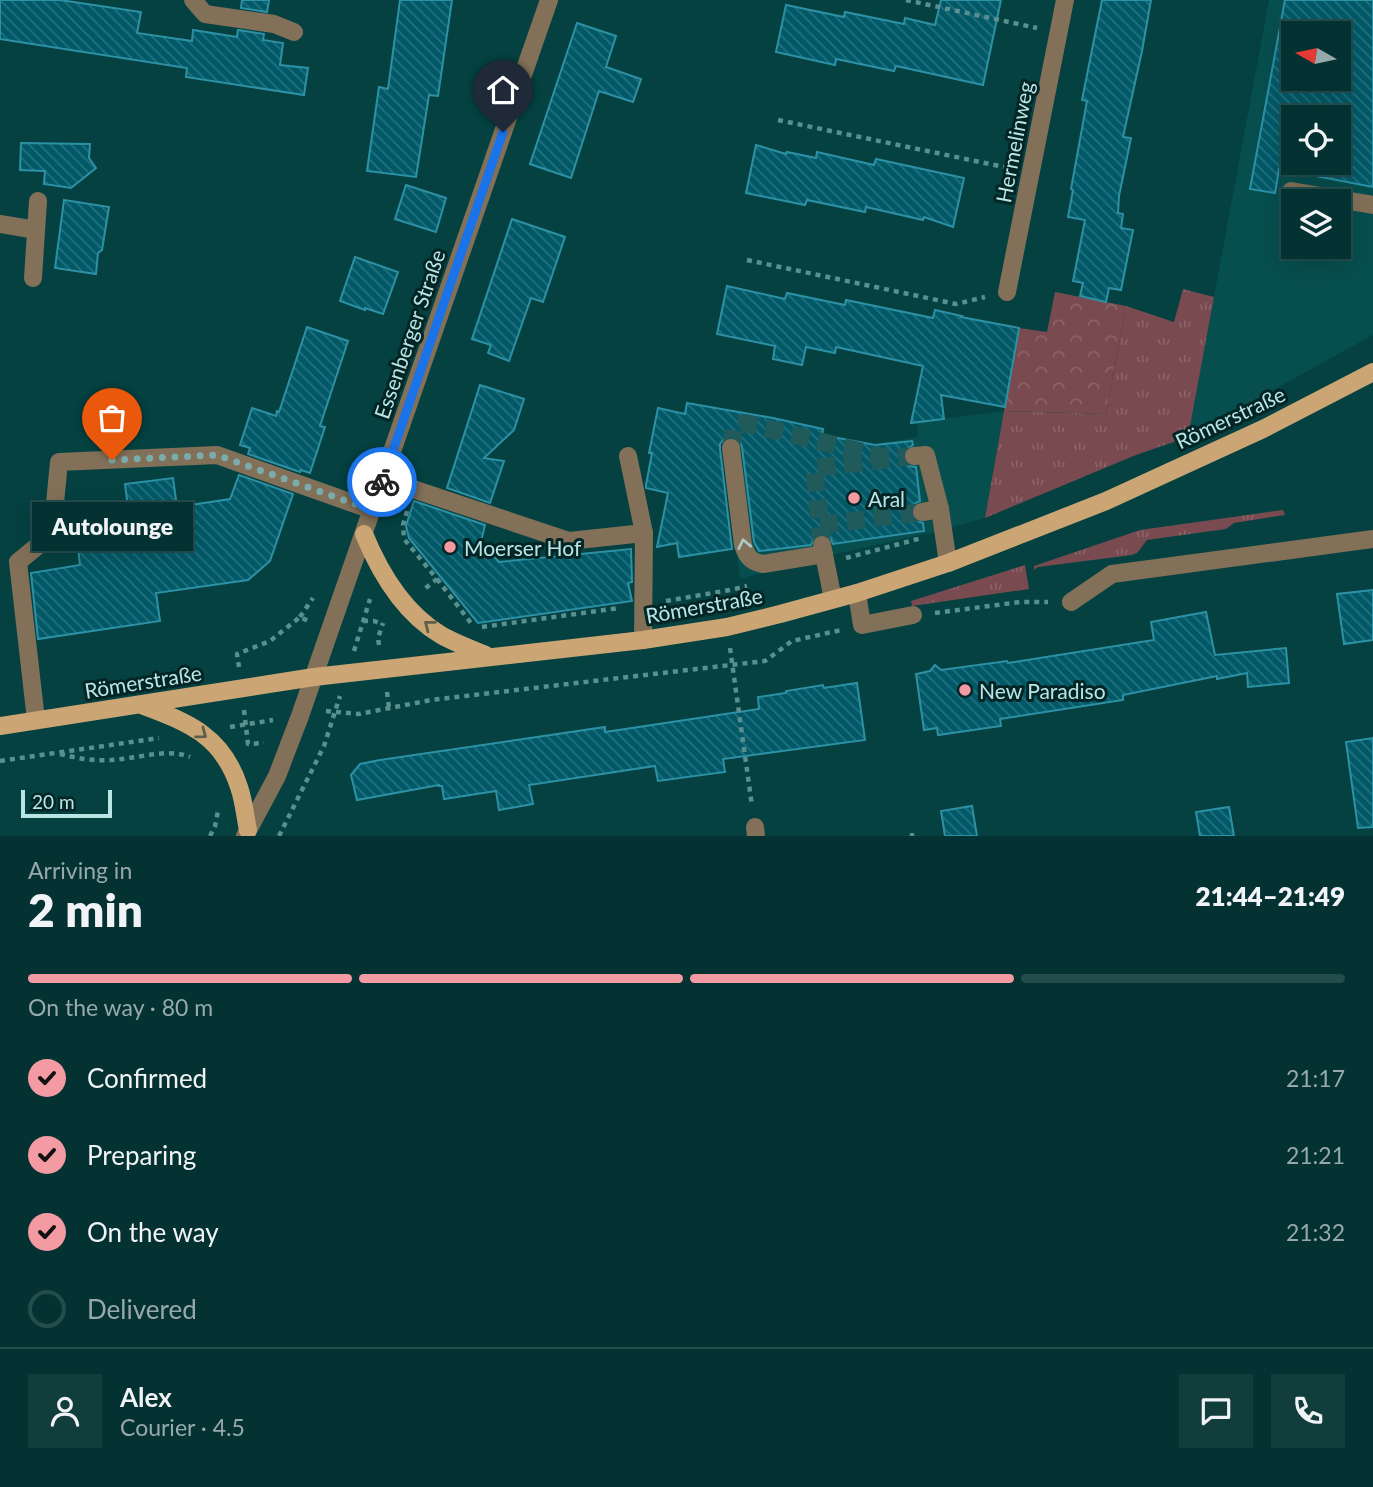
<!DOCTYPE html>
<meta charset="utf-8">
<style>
body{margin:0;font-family:Lato,sans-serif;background:#123d3d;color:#f1f3f6;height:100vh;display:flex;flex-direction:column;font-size:26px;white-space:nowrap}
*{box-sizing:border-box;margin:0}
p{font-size:23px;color:#97a9ab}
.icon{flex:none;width:38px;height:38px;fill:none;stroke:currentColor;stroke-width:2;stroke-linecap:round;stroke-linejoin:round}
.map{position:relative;height:836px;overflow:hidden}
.drawer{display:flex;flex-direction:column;background:#043131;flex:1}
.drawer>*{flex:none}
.needle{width:46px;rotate:279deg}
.controls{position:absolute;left:1281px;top:21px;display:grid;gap:14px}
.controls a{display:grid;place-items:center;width:70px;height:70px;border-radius:0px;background:#043131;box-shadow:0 7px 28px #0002,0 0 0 2px #254c4d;font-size:35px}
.scale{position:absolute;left:21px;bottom:18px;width:91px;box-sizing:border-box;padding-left:7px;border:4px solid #b9e6e5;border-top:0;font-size:19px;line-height:24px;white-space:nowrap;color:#b9e6e5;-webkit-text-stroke:5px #042525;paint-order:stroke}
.pin{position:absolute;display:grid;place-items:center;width:60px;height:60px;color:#fff;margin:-72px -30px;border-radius:50% 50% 50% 0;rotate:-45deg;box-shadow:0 0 7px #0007}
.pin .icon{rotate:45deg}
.courier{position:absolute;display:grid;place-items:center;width:70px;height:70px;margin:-35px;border:5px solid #1a73e8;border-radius:50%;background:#fff;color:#222;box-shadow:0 2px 9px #0007}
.bubble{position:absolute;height:49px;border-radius:0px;background:#043131;box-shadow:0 7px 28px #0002,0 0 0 2px #254c4d;font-size:23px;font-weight:800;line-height:49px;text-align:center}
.head em{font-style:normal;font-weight:800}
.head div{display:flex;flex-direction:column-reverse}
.head{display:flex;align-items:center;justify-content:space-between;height:119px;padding:0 28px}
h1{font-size:46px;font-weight:800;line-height:52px}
.bar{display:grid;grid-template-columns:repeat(4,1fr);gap:10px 7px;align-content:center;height:84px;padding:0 28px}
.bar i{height:9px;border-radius:5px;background:#254c4d}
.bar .selected{background:#f49aa3}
.bar p{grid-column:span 4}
.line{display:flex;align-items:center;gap:18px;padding:0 28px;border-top:2px solid #254c4d}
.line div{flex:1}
.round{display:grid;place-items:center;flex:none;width:74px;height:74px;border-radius:0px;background:#123d3d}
ol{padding:0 28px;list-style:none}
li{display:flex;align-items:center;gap:21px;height:77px}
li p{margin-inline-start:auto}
li .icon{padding:7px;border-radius:50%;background:#f49aa3;color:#111;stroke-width:4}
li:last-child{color:#97a9ab}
li i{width:38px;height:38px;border:4px solid #254c4d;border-radius:50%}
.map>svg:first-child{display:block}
.built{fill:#074e4e;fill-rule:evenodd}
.grass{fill:url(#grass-tufts)}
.park{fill:url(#park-crowns)}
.building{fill:url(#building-back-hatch);stroke:#2d91a5;stroke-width:2;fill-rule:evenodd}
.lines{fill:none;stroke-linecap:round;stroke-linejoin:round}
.minor-tunnel{stroke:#205a5a;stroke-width:18;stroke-dasharray:18 9;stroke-linecap:butt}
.path{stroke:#5a8f8f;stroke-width:4.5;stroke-dasharray:5 5;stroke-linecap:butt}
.minor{stroke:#827058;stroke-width:18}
.major{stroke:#cba574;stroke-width:18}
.oneway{stroke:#abc8c2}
.oneway2{stroke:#5e5f49}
.done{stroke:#7aacac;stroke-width:7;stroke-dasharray:0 12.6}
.route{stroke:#1a73e8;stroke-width:9}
.poi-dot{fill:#f49aa3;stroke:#042525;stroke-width:2.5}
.labels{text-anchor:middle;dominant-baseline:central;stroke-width:6;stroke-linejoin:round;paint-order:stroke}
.street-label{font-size:21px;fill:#b9e6e5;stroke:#042525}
.poi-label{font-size:21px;fill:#b9e6e5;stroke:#042525;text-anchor:start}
</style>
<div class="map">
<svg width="1373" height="836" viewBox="0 0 1373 836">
<defs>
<pattern id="grass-tufts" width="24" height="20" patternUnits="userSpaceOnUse" patternTransform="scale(1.75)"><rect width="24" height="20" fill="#794a4f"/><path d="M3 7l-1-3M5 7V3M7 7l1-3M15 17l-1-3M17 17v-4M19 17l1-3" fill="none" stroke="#8a6468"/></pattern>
<pattern id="park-crowns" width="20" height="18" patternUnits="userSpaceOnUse" patternTransform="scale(1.75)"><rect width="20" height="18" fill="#794a4f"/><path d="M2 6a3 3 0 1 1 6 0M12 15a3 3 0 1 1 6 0" fill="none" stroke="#8a6468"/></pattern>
<pattern id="building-back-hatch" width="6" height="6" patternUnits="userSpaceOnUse" patternTransform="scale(1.75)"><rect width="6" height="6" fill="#015968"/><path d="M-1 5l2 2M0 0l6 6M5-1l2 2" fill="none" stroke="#24717d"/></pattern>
</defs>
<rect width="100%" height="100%" fill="#054141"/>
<!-- built -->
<g class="built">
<path d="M1269 0H1373V335L1188 437ZM1293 33H1339V79H1293ZM1293 117H1339V163H1293ZM1293 201H1339V247H1293Z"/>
<polygon points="731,409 825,428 824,434 875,444 918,437 917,422 1004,411 985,518 930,533 844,552 740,579 724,457"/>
</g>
<!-- grass -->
<g class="grass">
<polygon points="1183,289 1214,297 1188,437 1136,455 985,518 1004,411 1106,414 1126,306 1174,322"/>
<polygon points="1283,510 1285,515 1234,523 1226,529 1147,540 1137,553 1132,555 1038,567 1034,570 1034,566 1140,530"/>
<polygon points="1025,565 1029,589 912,606 911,601"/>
</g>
<!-- park -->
<polygon class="park" points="1055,292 1126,306 1106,414 1004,411 1019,328 1047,332"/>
<!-- building -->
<g class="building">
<polygon points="0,0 60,0 141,12 137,33 192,41 193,30 237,37 238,30 264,34 263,40 283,43 280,65 308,68 304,95 186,77 187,68 0,39"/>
<polygon points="242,0 269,0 267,12 241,8"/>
<polygon points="400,0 452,0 438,96 429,95 416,177 367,171 379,87 388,89"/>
<polygon points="941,0 1001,0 983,85 896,66 894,71 836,59 835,65 776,52 786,5 844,17 845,12 904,24 905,18 935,25"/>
<polygon points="1102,0 1151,0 1142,51 1123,137 1131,138 1119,196 1118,213 1123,214 1121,228 1133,230 1121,290 1109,288 1106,302 1080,296 1083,283 1073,281 1085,220 1068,217 1073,190 1071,189 1087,101 1082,100"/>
<path d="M1285 0H1373V187L1279 169 1275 193 1250 189ZM1293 33H1339V79H1293ZM1293 117H1339V163H1293Z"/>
<polygon points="577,23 616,36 606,67 641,79 633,102 599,91 571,178 530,164"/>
<polygon points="21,143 90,144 89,158 96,168 71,188 44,184 45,171 20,170"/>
<polygon points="756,145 786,154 787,152 816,158 817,152 874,165 876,159 964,178 953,227 924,217 923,220 866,207 865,212 807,200 805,205 746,193"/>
<polygon points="406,185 446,198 436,232 395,219"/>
<polygon points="64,200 109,207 102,250 98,253 96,274 55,268"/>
<polygon points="512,219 565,237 543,302 531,298 509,361 488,353 491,345 472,339"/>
<polygon points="355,257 398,272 383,314 365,308 365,310 340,301"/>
<polygon points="727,286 785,299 787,293 845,305 846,300 933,318 935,310 962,316 961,317 1019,328 1005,407 941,395 944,419 911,423 923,366 836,347 835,353 806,347 802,365 773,359 775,346 717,334"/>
<polygon points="307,327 348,341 320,426 325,427 310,473 301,470 300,472 248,454 250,448 240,445 252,408 276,416 277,411 279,412"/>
<polygon points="480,385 524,399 514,430 484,458 504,461 490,503 447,488"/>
<polygon points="687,403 773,418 823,429 822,435 875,445 912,441 913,445 904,451 903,458 909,466 916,467 920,501 914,504 911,513 914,520 923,523 924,531 833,544 830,537 820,534 814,537 811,545 759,551 754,542 742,447 740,441 730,437 724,439 720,444 720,449 732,549 679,557 677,543 657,547 668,493 646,488 646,485 652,453 649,453 658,408 685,414"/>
<polygon points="239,475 293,494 270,561 248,580 156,593 160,621 38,639 31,573 80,565 76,531 130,523 125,484 173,478 177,507 230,499"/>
<polygon points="414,501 485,525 481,542 499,562 631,549 632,582 628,583 632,601 478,623 409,538 406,526"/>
<polygon points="1373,590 1373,640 1344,644 1337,594"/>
<polygon points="1206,612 1215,655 1286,648 1289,683 1248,687 1247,673 1217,679 1217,676 1123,695 1123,700 1000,719 1001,726 938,735 937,728 924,730 916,674 930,671 935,665 941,670 1007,661 1008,663 1154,640 1151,622"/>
<polygon points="857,683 865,740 723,759 725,772 658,781 655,766 529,785 533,804 499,810 496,791 444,799 442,786 439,786 439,785 357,800 351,775 360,764 380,760 605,727 605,732 759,709 758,697 786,693 786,691 823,685 824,688"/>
<polygon points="1373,738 1373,827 1358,828 1346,742"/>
<polygon points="972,806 977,836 945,836 941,811"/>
<polygon points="1229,807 1234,836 1200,836 1196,812"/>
</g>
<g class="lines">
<!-- minor-tunnel -->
<g class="minor-tunnel">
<polyline points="731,448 734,427 745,423 891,459"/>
<polyline points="820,525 922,512"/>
<polyline points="822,545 814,468 914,456"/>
</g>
<!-- path -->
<g class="path">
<polyline points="906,0 1037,28"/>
<polyline points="778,120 1009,168"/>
<polyline points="747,260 956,304 985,297"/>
<polyline points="407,511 403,525 404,539 437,579 422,591"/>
<polyline points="846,558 922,538"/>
<polyline points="437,579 471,623"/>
<polyline points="666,601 730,590 747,586"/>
<polyline points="935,613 1020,602 1048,602"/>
<polyline points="300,617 313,598"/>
<polyline points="363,621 374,621 382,624"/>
<polyline points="482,627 619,608"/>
<polyline points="379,645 378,638 383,623"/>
<polyline points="730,648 752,806"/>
<polyline points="354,651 370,599"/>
<polyline points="239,667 237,654 270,641 300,617 308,621"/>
<polyline points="387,692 389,708"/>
<polyline points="244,710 248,744 264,743"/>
<polyline points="326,711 359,714 431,700 765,661 792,641 841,630"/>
<polyline points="230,727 273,720"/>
<path d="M60 754C76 758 92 761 109 760 133 760 167 747 190 757"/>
<polyline points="0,761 159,738"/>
<polyline points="912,833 912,836"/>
<polyline points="210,836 215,826 218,811"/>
<polyline points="279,836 324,746 340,696"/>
</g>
<!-- minor -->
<g class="minor">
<polyline points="193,0 205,14 274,24 294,32"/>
<polyline points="1291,191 1373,205"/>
<polyline points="0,224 36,230"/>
<polyline points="33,278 38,201"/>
<polyline points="1007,292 1065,0"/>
<path d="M731 448 743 545C747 557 751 562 763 564L824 554"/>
<polyline points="914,456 926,455 940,509 948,563"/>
<polyline points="383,479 569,541 644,533 628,456"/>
<polyline points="922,512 940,509"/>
<polyline points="822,545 833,599"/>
<polyline points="857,593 862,625 913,615"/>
<polyline points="1071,602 1112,574 1373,539"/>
<polyline points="643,640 644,533"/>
<polyline points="36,720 18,562 52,534 59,462 217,455 372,510"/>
<polyline points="755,827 756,836"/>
<polyline points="245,836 277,776 300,716 549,0"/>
</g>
<!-- major -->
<g class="major">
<path d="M364 534C380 573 404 613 441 635 455 643 471 649 486 655"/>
<path d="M144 706C190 723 223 737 239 787 244 801 245 816 248 830"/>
<polyline points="0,726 314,677 643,640 727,627 780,614 857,593 948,563 1106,501 1263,429 1373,372"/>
</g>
</g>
<!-- one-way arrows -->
<defs><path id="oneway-chevron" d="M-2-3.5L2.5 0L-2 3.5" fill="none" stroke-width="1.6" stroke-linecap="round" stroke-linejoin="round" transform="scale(1.75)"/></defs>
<use class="oneway" href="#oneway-chevron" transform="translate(744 544) rotate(-102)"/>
<g class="oneway2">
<use href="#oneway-chevron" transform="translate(429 625) rotate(-142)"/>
<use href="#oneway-chevron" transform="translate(202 734) rotate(37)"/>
</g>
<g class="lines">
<!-- done -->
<polyline class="done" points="112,460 217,455 372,510 382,482"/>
<!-- route -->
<polyline class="route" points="382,482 503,132"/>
</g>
<!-- markers -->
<g class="poi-dot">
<circle cx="854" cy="498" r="7"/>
<circle cx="450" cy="547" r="7"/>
<circle cx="965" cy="690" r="7"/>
</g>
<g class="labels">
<!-- street labels -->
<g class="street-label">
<text transform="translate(1014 142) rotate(-79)">Hermelinweg</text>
<text transform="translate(409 334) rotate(-71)">Essenberger Straße</text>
<text transform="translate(1230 417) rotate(-25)">Römerstraße</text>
<text transform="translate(704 605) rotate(-10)">Römerstraße</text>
<text transform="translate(143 681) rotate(-9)">Römerstraße</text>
</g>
<!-- poi labels -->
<g class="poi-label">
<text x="868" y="498">Aral</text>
<text x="464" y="547">Moerser Hof</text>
<text x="979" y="690">New Paradiso</text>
</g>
</g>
</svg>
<div class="controls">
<a><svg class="needle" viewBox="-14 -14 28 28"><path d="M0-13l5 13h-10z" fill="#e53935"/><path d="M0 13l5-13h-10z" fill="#97a9ab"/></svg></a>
<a><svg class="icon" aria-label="locate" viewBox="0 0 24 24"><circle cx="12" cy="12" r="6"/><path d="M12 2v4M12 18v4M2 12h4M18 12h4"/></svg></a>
<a><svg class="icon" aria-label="layers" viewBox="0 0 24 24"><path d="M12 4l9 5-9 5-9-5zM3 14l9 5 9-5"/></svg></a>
</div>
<div class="scale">20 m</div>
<div class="pin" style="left:112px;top:460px;background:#ea580c"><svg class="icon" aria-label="bag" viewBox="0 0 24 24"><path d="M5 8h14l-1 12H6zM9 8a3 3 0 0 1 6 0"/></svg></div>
<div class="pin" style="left:503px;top:132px;background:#1f2937"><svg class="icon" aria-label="home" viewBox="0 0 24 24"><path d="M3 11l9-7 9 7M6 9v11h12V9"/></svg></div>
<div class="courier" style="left:382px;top:482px"><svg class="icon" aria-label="bike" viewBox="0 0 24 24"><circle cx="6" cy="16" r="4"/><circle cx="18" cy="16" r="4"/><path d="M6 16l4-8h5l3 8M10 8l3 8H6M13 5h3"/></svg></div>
<div class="bubble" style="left:32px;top:502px;width:161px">Autolounge</div>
</div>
<section class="drawer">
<div class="head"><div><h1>2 min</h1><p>Arriving in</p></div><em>21:44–21:49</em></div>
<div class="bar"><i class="selected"></i><i class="selected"></i><i class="selected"></i><i></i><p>On the way · 80 m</p></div>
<ol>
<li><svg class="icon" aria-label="check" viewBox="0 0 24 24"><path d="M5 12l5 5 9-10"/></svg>Confirmed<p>21:17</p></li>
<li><svg class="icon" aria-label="check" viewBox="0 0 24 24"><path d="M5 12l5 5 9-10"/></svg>Preparing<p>21:21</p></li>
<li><svg class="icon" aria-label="check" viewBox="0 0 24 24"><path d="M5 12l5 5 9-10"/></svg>On the way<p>21:32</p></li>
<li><i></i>Delivered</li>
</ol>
<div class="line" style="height:126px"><a class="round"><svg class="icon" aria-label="person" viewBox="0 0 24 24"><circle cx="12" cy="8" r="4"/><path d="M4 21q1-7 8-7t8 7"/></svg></a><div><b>Alex</b><p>Courier · 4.5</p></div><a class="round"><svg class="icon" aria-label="chat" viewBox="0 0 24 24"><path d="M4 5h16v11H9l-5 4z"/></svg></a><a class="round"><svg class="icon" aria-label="phone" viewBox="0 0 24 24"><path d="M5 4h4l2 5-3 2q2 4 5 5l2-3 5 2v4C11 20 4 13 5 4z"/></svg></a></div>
</section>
